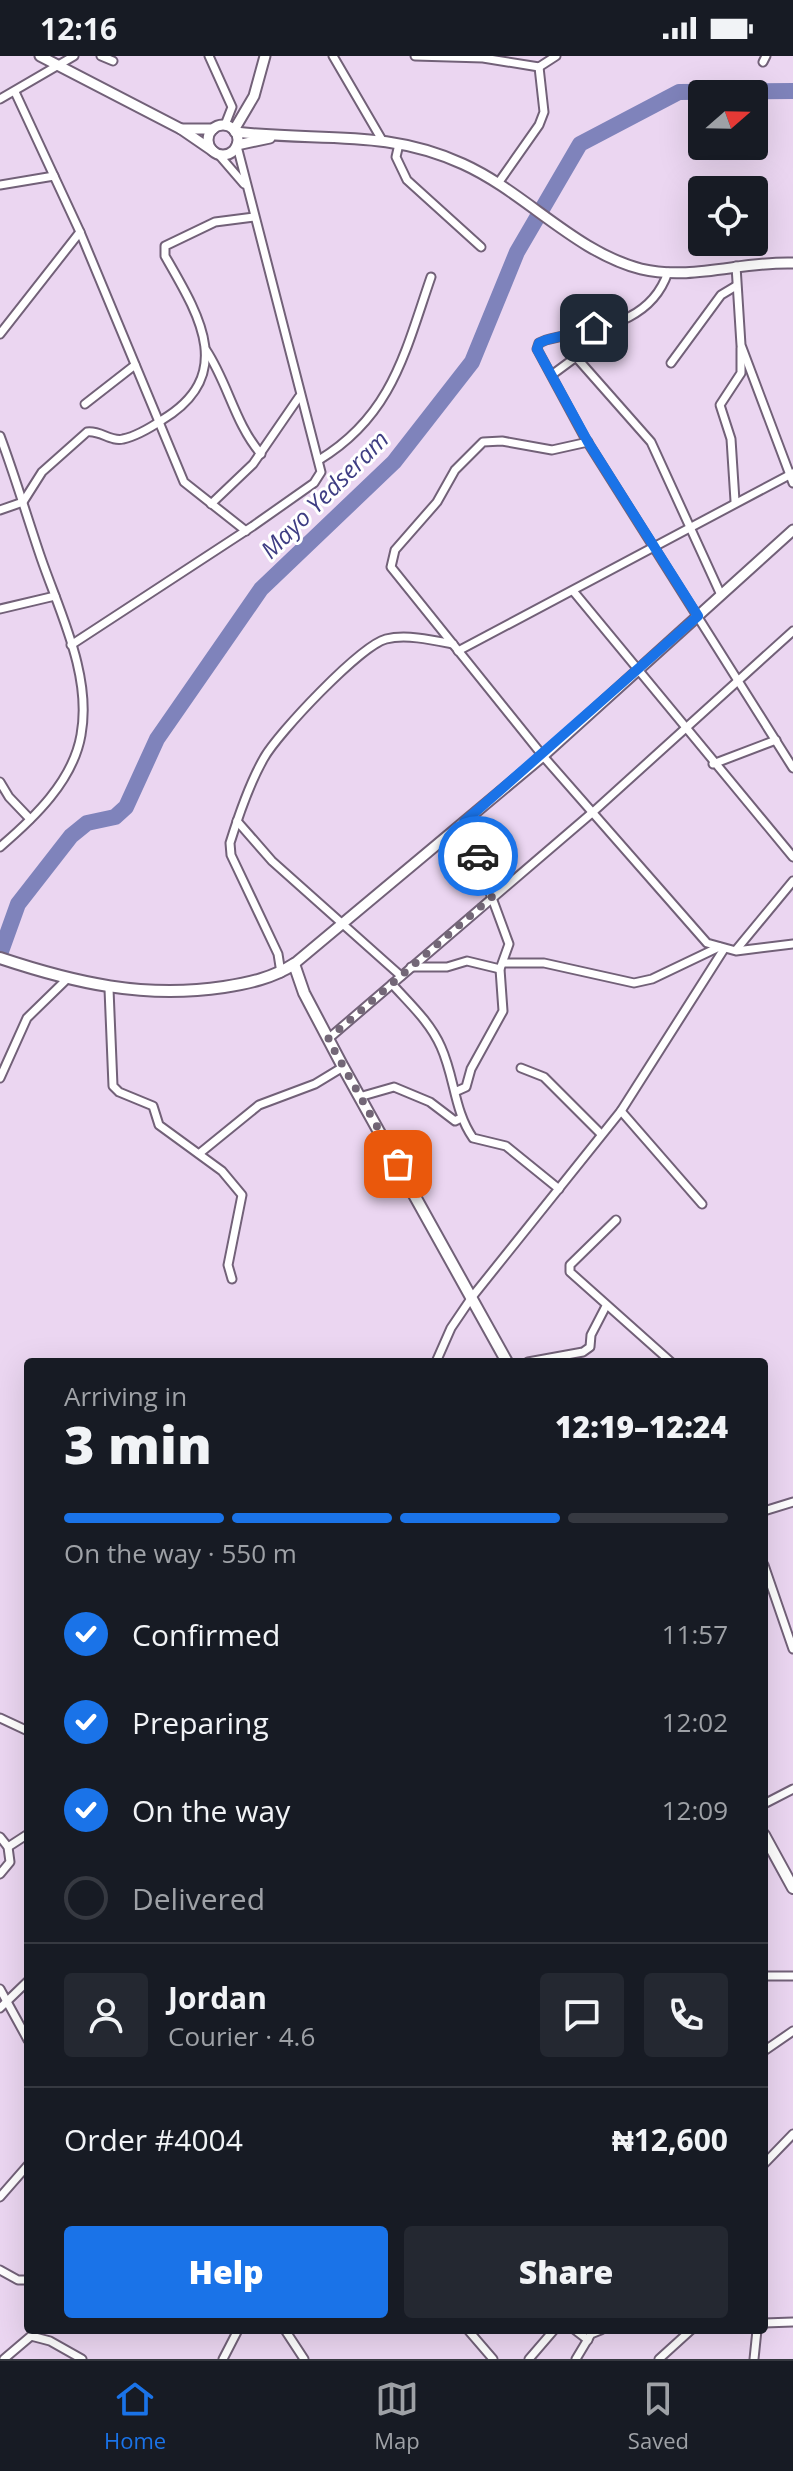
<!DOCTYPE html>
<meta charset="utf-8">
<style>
body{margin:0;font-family:"Open Sans",sans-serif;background:#242831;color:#f1f3f6;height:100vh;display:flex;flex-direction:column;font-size:30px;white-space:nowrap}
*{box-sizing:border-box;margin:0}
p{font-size:26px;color:#9ea1a6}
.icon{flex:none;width:44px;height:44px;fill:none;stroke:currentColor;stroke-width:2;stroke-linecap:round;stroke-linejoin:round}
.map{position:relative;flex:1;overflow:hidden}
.panel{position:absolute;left:24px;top:1302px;width:744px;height:976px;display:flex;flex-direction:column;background:#171b24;border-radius:8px;box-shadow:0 8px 32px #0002}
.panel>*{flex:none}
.needle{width:52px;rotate:70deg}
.tools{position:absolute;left:688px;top:24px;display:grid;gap:16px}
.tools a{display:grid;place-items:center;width:80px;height:80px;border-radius:8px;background:#171b24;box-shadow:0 8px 32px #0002;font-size:40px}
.pin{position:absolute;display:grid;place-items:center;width:68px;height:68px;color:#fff;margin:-34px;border-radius:16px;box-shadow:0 4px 12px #0006}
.courier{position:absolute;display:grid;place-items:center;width:80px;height:80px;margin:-40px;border:6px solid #1a73e8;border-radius:50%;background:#fff;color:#222;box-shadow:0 2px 10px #0007}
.headline em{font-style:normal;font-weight:800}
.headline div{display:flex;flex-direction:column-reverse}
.headline{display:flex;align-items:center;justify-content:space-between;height:136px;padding:0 40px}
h1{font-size:52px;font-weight:800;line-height:60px}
.bar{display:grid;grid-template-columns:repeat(4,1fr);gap:12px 8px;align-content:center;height:96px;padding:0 40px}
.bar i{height:10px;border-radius:6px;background:#363941}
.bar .active{background:#1a73e8}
.bar p{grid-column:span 4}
.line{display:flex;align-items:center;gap:20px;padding:0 40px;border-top:2px solid #363941}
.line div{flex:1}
.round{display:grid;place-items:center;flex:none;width:84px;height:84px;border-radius:8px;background:#242831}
ol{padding:0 40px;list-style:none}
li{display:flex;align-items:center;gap:24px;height:88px}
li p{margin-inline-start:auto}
li .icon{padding:8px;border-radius:50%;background:#1a73e8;color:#fff;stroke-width:4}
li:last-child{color:#9ea1a6}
li i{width:44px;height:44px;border:4px solid #363941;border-radius:50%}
.cta{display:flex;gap:16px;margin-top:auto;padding:16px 40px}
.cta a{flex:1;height:92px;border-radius:8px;background:#1a73e8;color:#fff;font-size:32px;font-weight:800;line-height:92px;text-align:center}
.cta a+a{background:#242831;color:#f1f3f6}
.status{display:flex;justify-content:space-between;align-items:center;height:56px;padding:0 40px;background:#171b24;direction:ltr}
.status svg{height:22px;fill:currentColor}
.tab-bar{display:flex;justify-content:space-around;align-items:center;height:112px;border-top:2px solid #363941;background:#171b24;font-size:22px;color:#9ea1a6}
.tab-bar a{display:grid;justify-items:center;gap:4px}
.tab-bar .active{color:#1a73e8}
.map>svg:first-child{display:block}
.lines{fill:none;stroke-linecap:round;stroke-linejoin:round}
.river{stroke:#7f83bb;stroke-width:16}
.minor-casing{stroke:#726178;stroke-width:11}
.tertiary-casing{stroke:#726178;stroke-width:13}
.secondary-casing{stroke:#726178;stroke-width:14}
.minor{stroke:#fff;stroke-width:7}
.tertiary{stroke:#fff;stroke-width:9}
.secondary{stroke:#fff;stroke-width:10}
.done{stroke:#736777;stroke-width:8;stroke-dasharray:0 14.4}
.route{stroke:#1a73e8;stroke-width:10}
.labels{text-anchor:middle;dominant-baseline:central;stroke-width:6;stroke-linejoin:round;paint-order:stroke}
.water-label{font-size:24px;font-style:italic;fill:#3e3d83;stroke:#fff}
</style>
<div class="status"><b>12:16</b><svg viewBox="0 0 49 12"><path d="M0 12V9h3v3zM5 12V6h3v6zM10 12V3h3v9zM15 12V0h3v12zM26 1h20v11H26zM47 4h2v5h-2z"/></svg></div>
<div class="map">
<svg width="793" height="2303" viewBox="0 0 793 2303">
<rect width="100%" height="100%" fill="#ebd6f1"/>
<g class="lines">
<!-- river -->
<polyline class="river" points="0,898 18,848 71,780 87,767 115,761 126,751 157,683 261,533 394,406 472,306 517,196 580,88 679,36 793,35"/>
<!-- minor casing -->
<g class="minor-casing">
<g id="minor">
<polyline points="101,0 113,5"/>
<polyline points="209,0 232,51 225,69"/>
<polyline points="333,0 382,84"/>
<polyline points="415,0 483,2 539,11 556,0"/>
<polyline points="763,6 766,0"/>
<polyline points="15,36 80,176 184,426 246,475"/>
<polyline points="0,43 74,0"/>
<polyline points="399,88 396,101 407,124 481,191"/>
<polyline points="219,99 244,128"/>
<polyline points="499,126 539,69 544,56 539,11"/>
<polyline points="0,129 54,120"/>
<polyline points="736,210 741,289 793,427"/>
<path d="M668 216C650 270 594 272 546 284L539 287 537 293 585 382 793 712"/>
<polyline points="0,278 80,176"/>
<path d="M206 294C228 327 235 368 261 398"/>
<polyline points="671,307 721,239 736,230"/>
<polyline points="553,318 576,301 651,386 721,539"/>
<polyline points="85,348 135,309"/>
<path d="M0 380C15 420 27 461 41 502 60 557 92 620 81 679 73 725 34 762 0 791"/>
<polyline points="588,386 552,394 502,385 483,386 455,414 437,446 395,494 391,511 543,700 707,887 736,895 793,888"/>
<path d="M319 404C392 360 405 296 431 221"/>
<polyline points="735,445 731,383 720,349 741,317 741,292"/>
<polyline points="211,448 253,408 299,341"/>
<path d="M0 454 23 446 42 416 87 376C100 374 111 386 123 383 137 380 150 372 162 364 237 319 199 259 165 200V190L215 166 254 161"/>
<polyline points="574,536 793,801"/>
<polyline points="0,553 55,540"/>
<polyline points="71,589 253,470 314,427 321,416 237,90"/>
<polyline points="458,595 793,417"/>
<polyline points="713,708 776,684"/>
<polyline points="0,726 9,741 30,763"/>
<polyline points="237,765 272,805 401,920"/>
<polyline points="736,894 793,825"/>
<polyline points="504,907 544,907 634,927 652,923 719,891"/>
<polyline points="411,911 447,911 467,905 500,913"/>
<path d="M281 917 278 898 231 799 230 787C239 758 249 728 264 702 278 677 360 590 386 583 406 578 433 584 453 588"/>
<path d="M392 928C410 948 430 966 441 991 455 1022 454 1055 473 1082L506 1090 559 1133"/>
<polyline points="109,933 113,1030 119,1036 153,1050 159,1069 222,1115 242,1139 228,1209 232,1223"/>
<polyline points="328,983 593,756 793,575"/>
<polyline points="521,1012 544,1021 601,1078"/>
<polyline points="0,1022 27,962 67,923"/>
<polyline points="457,1035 466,1031 471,1013 503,955 500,913 509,888 464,766"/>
<polyline points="359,1041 394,1031 430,1046 455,1065 459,1063"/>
<polyline points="621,1055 702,1148"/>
<polyline points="200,1097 259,1049 315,1028 343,1011"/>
<polyline points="616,1164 570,1209 570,1216 671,1306"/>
<polyline points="436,1306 451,1272 472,1241 621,1055 724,893"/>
<polyline points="528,1306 583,1296 590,1291 591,1279 606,1250"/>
<polyline points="764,1455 793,1446"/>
<polyline points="764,1509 793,1593"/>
<polyline points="0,1662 28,1675"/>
<polyline points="764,1748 793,1733"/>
<polyline points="0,1781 8,1791 10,1806 0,1818"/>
<polyline points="8,1791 28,1778"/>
<polyline points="764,1920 793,1920"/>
<polyline points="0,1933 28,1984"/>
<polyline points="0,1952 28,1925"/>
<polyline points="764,1995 793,1975"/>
<polyline points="764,2108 793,2078"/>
<polyline points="0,2141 28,2109"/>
<polyline points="0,2214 18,2224 28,2224"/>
<polyline points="764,2267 793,2266"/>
<polyline points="285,2274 304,2303"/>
<polyline points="468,2274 493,2303"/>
<polyline points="575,2274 588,2284"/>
<polyline points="4,2303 31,2280 50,2285 82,2303"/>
<polyline points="223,2303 238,2274"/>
<polyline points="529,2303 554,2274"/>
<polyline points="576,2303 591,2278 601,2274"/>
<polyline points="659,2303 691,2274"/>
<polyline points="754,2303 757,2274"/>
</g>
</g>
<!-- tertiary casing -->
<g class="tertiary-casing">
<g id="tertiary">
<polyline points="40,0 181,73 213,95"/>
<circle cx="223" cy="84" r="15"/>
<polyline points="181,73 213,73"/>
<polyline points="234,74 254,40 265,0"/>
<path d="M235 76C317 86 385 72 463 108 525 136 575 196 641 213 691 225 743 205 793 207"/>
<polyline points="237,89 270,82"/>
<polyline points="294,908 543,700 793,474"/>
</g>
</g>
<!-- secondary casing -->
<g class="secondary-casing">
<g id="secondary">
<path d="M0 902C75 927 144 943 224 931 249 927 273 922 294 908L304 937 343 1011 507 1306"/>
<polyline points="764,1779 793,1832"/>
</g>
</g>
<!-- minor -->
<use href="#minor" class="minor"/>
<!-- tertiary -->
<use href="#tertiary" class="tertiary"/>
<!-- secondary -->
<use href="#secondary" class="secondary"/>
</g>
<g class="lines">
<!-- done -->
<polyline class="done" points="398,1108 328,983 493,840 478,800"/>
<!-- route -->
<polyline class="route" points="478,800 464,766 698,560 588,386 537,293 539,287 546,284 594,272"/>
</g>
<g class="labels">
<!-- water labels -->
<g class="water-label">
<text transform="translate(324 438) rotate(-45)">Mayo Yedseram</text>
</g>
</g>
</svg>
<div class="tools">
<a><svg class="needle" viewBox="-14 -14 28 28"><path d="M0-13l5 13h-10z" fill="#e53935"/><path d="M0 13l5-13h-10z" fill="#9ea1a6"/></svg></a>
<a><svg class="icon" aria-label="locate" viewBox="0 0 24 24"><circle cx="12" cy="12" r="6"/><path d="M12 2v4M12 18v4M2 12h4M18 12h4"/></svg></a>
</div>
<div class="pin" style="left:398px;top:1108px;background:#ea580c"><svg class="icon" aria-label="bag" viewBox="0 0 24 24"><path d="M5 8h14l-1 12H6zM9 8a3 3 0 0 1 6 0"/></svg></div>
<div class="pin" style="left:594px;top:272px;background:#1f2937"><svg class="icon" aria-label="home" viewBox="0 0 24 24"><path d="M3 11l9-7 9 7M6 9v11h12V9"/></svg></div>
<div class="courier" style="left:478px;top:800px"><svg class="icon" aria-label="car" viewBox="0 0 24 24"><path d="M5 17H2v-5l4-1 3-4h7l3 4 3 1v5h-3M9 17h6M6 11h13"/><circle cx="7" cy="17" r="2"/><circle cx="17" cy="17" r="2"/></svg></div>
<section class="panel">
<div class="headline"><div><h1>3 min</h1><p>Arriving in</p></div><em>12:19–12:24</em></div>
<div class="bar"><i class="active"></i><i class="active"></i><i class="active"></i><i></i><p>On the way · 550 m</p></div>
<ol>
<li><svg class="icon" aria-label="check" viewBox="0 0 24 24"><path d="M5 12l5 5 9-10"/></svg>Confirmed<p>11:57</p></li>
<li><svg class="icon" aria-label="check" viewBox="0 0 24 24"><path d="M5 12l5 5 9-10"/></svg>Preparing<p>12:02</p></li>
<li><svg class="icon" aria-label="check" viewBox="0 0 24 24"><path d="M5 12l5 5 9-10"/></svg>On the way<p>12:09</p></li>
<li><i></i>Delivered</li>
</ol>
<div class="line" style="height:144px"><a class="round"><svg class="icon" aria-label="person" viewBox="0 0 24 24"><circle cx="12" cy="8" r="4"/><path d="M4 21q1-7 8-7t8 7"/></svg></a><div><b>Jordan</b><p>Courier · 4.6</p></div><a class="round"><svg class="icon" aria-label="chat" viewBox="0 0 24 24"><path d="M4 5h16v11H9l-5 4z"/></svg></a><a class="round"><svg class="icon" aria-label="phone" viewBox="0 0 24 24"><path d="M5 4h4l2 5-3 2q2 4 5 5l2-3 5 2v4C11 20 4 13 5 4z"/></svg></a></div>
<div class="line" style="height:104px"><div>Order #4004</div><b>₦12,600</b></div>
<div class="cta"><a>Help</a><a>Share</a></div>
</section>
</div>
<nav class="tab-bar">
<a class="active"><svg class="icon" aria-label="home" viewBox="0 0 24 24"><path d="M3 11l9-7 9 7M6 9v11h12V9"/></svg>Home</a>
<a><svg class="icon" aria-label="map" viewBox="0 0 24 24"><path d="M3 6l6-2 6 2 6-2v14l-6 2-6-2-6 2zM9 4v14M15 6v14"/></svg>Map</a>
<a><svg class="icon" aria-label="saved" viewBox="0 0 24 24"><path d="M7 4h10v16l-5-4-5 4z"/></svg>Saved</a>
</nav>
